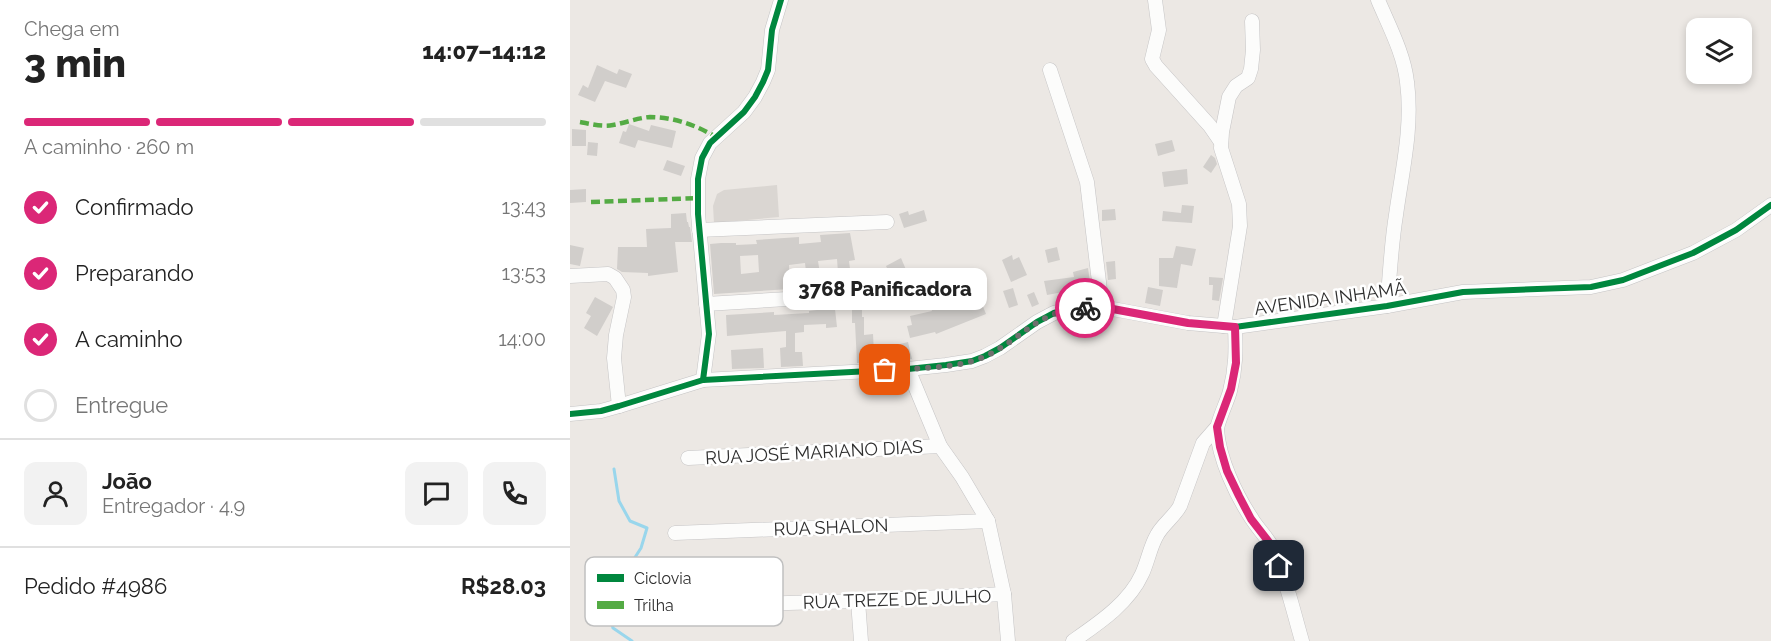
<!DOCTYPE html>
<html lang="pt">
<meta charset="utf-8">
<style>
body{margin:0;font-family:Raleway,sans-serif;background:#f2f2f2;color:#222;height:100vh;display:flex;flex-direction:column;font-size:22px;white-space:nowrap}
*{box-sizing:border-box;margin:0}
p{font-size:20px;color:#767676}
.icon{flex:none;width:33px;height:33px;fill:none;stroke:currentColor;stroke-width:2;stroke-linecap:round;stroke-linejoin:round}
.map{position:relative;flex:1;overflow:hidden}
.panel{display:flex;flex-direction:column;background:#fff;width:570px}
.panel>*{flex:none}
.controls{position:absolute;left:1116px;top:18px;display:grid;gap:12px}
.controls a{display:grid;place-items:center;width:66px;height:66px;border-radius:12px;background:#fff;box-shadow:0 3px 9px #0003;font-size:30px}
.pin{position:absolute;display:grid;place-items:center;width:51px;height:51px;color:#fff;margin:-26px;border-radius:12px;box-shadow:0 3px 9px #0006}
.courier{position:absolute;display:grid;place-items:center;width:60px;height:60px;margin:-30px;border:4px solid #db2777;border-radius:50%;background:#fff;color:#222;box-shadow:0 2px 8px #0007}
.bubble{position:absolute;height:42px;border-radius:12px;background:#fff;box-shadow:0 3px 9px #0003;font-size:20px;font-weight:800;line-height:42px;text-align:center}
.head em{font-style:normal;font-weight:800}
.head div{display:flex;flex-direction:column-reverse}
.head{display:flex;align-items:center;justify-content:space-between;height:102px;padding:0 24px}
h1{font-size:39px;font-weight:800;line-height:45px}
.bar{display:grid;grid-template-columns:repeat(4,1fr);gap:9px 6px;align-content:center;height:72px;padding:0 24px}
.bar i{height:8px;border-radius:4px;background:#e0e0e0}
.bar .active{background:#db2777}
.bar p{grid-column:span 4}
.line{display:flex;align-items:center;gap:15px;padding:0 24px;border-top:2px solid #e0e0e0}
.line div{flex:1}
.round{display:grid;place-items:center;flex:none;width:63px;height:63px;border-radius:12px;background:#f2f2f2}
ol{padding:0 24px;list-style:none}
li{display:flex;align-items:center;gap:18px;height:66px}
li p{margin-inline-start:auto}
li .icon{padding:6px;border-radius:50%;background:#db2777;color:#fff;stroke-width:4}
li:last-child{color:#767676}
li i{width:33px;height:33px;border:3px solid #e0e0e0;border-radius:50%}
main{display:flex;flex:1;min-height:0}
.map>svg:first-child{display:block}
.plaza{fill:#dad6d2}
.lines{fill:none;stroke-linecap:round;stroke-linejoin:round}
.stream{stroke:#99d6ec;stroke-width:3}
.building{fill:#d1cecb;fill-rule:evenodd}
.minor-casing{stroke:#c5c4c5;stroke-width:15}
.minor{stroke:#fcfcfb;stroke-width:14}
.quiet{stroke:#54ab44;stroke-width:4.5;stroke-dasharray:9 4.5;stroke-linecap:butt}
.cycleway-casing{stroke:#fff;stroke-width:10}
.cycleway{stroke:#00873e;stroke-width:6}
.done{stroke:#706f6e;stroke-width:6;stroke-dasharray:0 10.8}
.route{stroke:#db2777;stroke-width:8}
.labels{text-anchor:middle;dominant-baseline:central;stroke-width:5;stroke-linejoin:round;paint-order:stroke}
.street-label{font-size:18px;fill:#2e2e2e;stroke:#fff}
.key{fill:#fff;stroke:#c0c0c0;stroke-width:1.5}
.key-label{font-size:16px;fill:#2e2e2e}
</style>
<main>
<section class="panel">
<div class="head"><div><h1>3 min</h1><p>Chega em</p></div><em>14:07–14:12</em></div>
<div class="bar"><i class="active"></i><i class="active"></i><i class="active"></i><i></i><p>A caminho · 260 m</p></div>
<ol>
<li><svg class="icon" aria-label="check" viewBox="0 0 24 24"><path d="M5 12l5 5 9-10"/></svg>Confirmado<p>13:43</p></li>
<li><svg class="icon" aria-label="check" viewBox="0 0 24 24"><path d="M5 12l5 5 9-10"/></svg>Preparando<p>13:53</p></li>
<li><svg class="icon" aria-label="check" viewBox="0 0 24 24"><path d="M5 12l5 5 9-10"/></svg>A caminho<p>14:00</p></li>
<li><i></i>Entregue</li>
</ol>
<div class="line" style="height:108px"><a class="round"><svg class="icon" aria-label="person" viewBox="0 0 24 24"><circle cx="12" cy="8" r="4"/><path d="M4 21q1-7 8-7t8 7"/></svg></a><div><b>João</b><p>Entregador · 4.9</p></div><a class="round"><svg class="icon" aria-label="chat" viewBox="0 0 24 24"><path d="M4 5h16v11H9l-5 4z"/></svg></a><a class="round"><svg class="icon" aria-label="phone" viewBox="0 0 24 24"><path d="M5 4h4l2 5-3 2q2 4 5 5l2-3 5 2v4C11 20 4 13 5 4z"/></svg></a></div>
<div class="line" style="height:78px"><div>Pedido #4986</div><b>R$28.03</b></div>
</section>
<div class="map">
<svg width="1201" height="641" viewBox="0 0 1201 641">
<rect width="100%" height="100%" fill="#ece8e4"/>
<!-- plaza -->
<polygon class="plaza" points="207,185 209,217 144,223 143,206 147,194 154,190"/>
<g class="lines">
<!-- stream -->
<polyline class="stream" points="44,469 49,501 60,521 77,528 71,548 51,579 39,614 43,628 62,641"/>
</g>
<!-- building -->
<g class="building">
<polygon points="27,65 47,74 49,69 62,74 56,88 35,81 25,102 8,95 13,85 18,88"/>
<polygon points="59,124 79,131 81,125 106,131 102,148 68,140 65,148 49,143 53,131 56,132"/>
<polygon points="2,129 16,130 16,146 2,146"/>
<polygon points="602,140 605,151 588,156 585,144"/>
<polygon points="18,142 28,143 27,156 17,155"/>
<polygon points="641,155 645,158 647,164 641,173 633,167"/>
<polygon points="97,160 115,166 111,176 93,170"/>
<polygon points="617,169 618,184 594,187 592,172"/>
<polygon points="16,189 16,202 0,203 0,190"/>
<polygon points="612,205 624,206 622,223 592,221 593,211 611,213"/>
<polygon points="545,209 546,220 532,221 532,210"/>
<polygon points="354,210 357,221 334,228 329,214 338,211 339,215"/>
<polygon points="116,213 117,222 118,222 119,227 120,227 122,242 105,242 108,272 78,276 78,273 52,272 47,269 48,247 77,247 76,229 101,228 101,214"/>
<path d="M280 233 285 260 279 261 282 285 269 286 267 259 248 261 252 286 238 288 235 263 219 265 220 289 144 294 140 244 151 243H166V245L187 244 186 240 229 237V244L251 242 250 235ZM188 255 189 272 171 274 170 256Z"/>
<polygon points="0,245 14,248 10,266 0,264"/>
<polygon points="606,246 626,249 622,266 611,264 607,288 589,286 589,258 603,258"/>
<polygon points="487,247 490,260 478,263 475,250"/>
<polygon points="442,255 443,260 449,257 457,275 441,282 432,260"/>
<polygon points="331,258 337,272 322,279 316,266"/>
<polygon points="545,261 546,279 538,280 536,262"/>
<polygon points="518,268 520,282 516,283 517,285 493,290 493,292 477,295 474,281 504,277 503,272"/>
<polygon points="639,277 653,278 649,301 642,300 643,285 639,285"/>
<polygon points="578,287 593,290 590,306 575,303"/>
<polygon points="443,288 448,305 439,308 433,291"/>
<polygon points="464,292 469,304 462,307 457,295"/>
<polygon points="408,294 416,314 366,334 365,332 340,338 337,326 342,325 340,316 362,311 361,308 378,302 379,304"/>
<polygon points="25,297 43,307 27,336 14,328 21,316 16,313"/>
<polygon points="255,309 265,309 267,327 256,328 256,324 234,325 234,332 225,333 225,352 232,352 233,366 211,367 210,348 216,347 216,331 157,336 156,315 204,312 204,315 239,313 239,311"/>
<polygon points="282,310 292,310 292,317 294,317 294,335 303,334 304,353 328,351 326,345 338,342 342,359 287,363 285,323 282,323"/>
<polygon points="193,348 194,368 162,369 161,350"/>
</g>
<g class="lines">
<!-- minor casing -->
<g class="minor-casing">
<g id="minor">
<polyline points="585,0 589,30 582,59 586,66 640,126 651,142"/>
<path d="M808 0C819 26 834 54 837 82 843 127 832 171 826 215 821 245 820 276 817 306"/>
<polyline points="480,70 517,182 532,307"/>
<polyline points="129,230 317,222"/>
<polyline points="0,276 38,274 45,278 53,290 54,297 46,335 44,358 49,406"/>
<polyline points="136,304 300,294"/>
<polyline points="654,326 670,226 669,204 651,148 652,132 659,97 666,86 678,78 681,69 683,50 682,21"/>
<path d="M665 327C666 350 666 368 660 391 658 400 647 422 647 430 649 459 666 495 682 519 688 529 698 538 703 549 716 578 723 610 732 641"/>
<polyline points="338,369 370,446 392,477 418,521 434,594 438,641"/>
<polyline points="133,380 139,334 128,214 128,179 132,158 140,143 174,112 185,97 193,82 198,70 202,30 211,0"/>
<polyline points="0,414 31,411 49,406 133,380 338,369 376,365 402,361 415,356 430,348 467,322 484,313 498,309 532,307 618,323 665,327 817,306 893,292 1021,287 1053,280 1123,253 1166,230 1201,205"/>
<polyline points="118,458 370,446"/>
<polyline points="105,533 418,521"/>
<polyline points="288,601 291,641"/>
<polyline points="112,606 288,601 434,594"/>
<path d="M503 641C529 623 559 603 572 574 578 561 580 547 587 535 593 524 604 517 610 506L633 443 647 427"/>
</g>
</g>
<!-- minor -->
<use href="#minor" class="minor"/>
<!-- quiet -->
<g class="quiet">
<path d="M10 122C21 124 32 127 43 125 55 123 67 118 80 117 103 117 126 125 146 137"/>
<polyline points="21,202 128,198"/>
</g>
<!-- cycleway casing -->
<g class="cycleway-casing">
<g id="cycleway">
<polyline points="133,380 139,334 128,214 128,179 132,158 140,143 174,112 185,97 193,82 198,70 202,30 211,0"/>
<polyline points="0,414 31,411 49,406 133,380 338,369 376,365 402,361 415,356 430,348 467,322 484,313 498,309 532,307 618,323 665,327 817,306 893,292 1021,287 1053,280 1123,253 1166,230 1201,205"/>
</g>
</g>
<!-- cycleway -->
<use href="#cycleway" class="cycleway"/>
</g>
<g class="lines">
<!-- done -->
<path class="done" d="M315 370C346 368 388 369 416 356 455 337 466 311 515 308"/>
<!-- route -->
<polyline class="route" points="515,308 532,307 618,323 665,327 666,363 661,389 647,427 650,447 657,471 669,496 681,519 702,546 709,566"/>
</g>
<g class="labels">
<!-- street labels -->
<g class="street-label">
<text transform="translate(760 298) rotate(-8)">AVENIDA INHAMÃ</text>
<text transform="translate(244 452) rotate(-3)">RUA JOSÉ MARIANO DIAS</text>
<text transform="translate(261 527) rotate(-2)">RUA SHALON</text>
<text transform="translate(327 599) rotate(-2)">RUA TREZE DE JULHO</text>
</g>
</g>
<!-- legend -->
<rect x="15" y="557" width="198" height="69" rx="9" class="key"/>
<rect x="27" y="574" width="27" height="8" fill="#00873e"/>
<rect x="27" y="601" width="27" height="8" fill="#54ab44"/>
<g class="key-label">
<text x="64" y="584">Ciclovia</text>
<text x="64" y="611">Trilha</text>
</g>
</svg>
<div class="controls">
<a><svg class="icon" aria-label="layers" viewBox="0 0 24 24"><path d="M12 4l9 5-9 5-9-5zM3 14l9 5 9-5"/></svg></a>
</div>
<div class="pin" style="left:315px;top:370px;background:#ea580c"><svg class="icon" aria-label="bag" viewBox="0 0 24 24"><path d="M5 8h14l-1 12H6zM9 8a3 3 0 0 1 6 0"/></svg></div>
<div class="pin" style="left:709px;top:566px;background:#1f2937"><svg class="icon" aria-label="home" viewBox="0 0 24 24"><path d="M3 11l9-7 9 7M6 9v11h12V9"/></svg></div>
<div class="courier" style="left:515px;top:308px"><svg class="icon" aria-label="bike" viewBox="0 0 24 24"><circle cx="6" cy="16" r="4"/><circle cx="18" cy="16" r="4"/><path d="M6 16l4-8h5l3 8M10 8l3 8H6M13 5h3"/></svg></div>
<div class="bubble" style="left:213px;top:268px;width:204px">3768 Panificadora</div>
</div>
</main>
